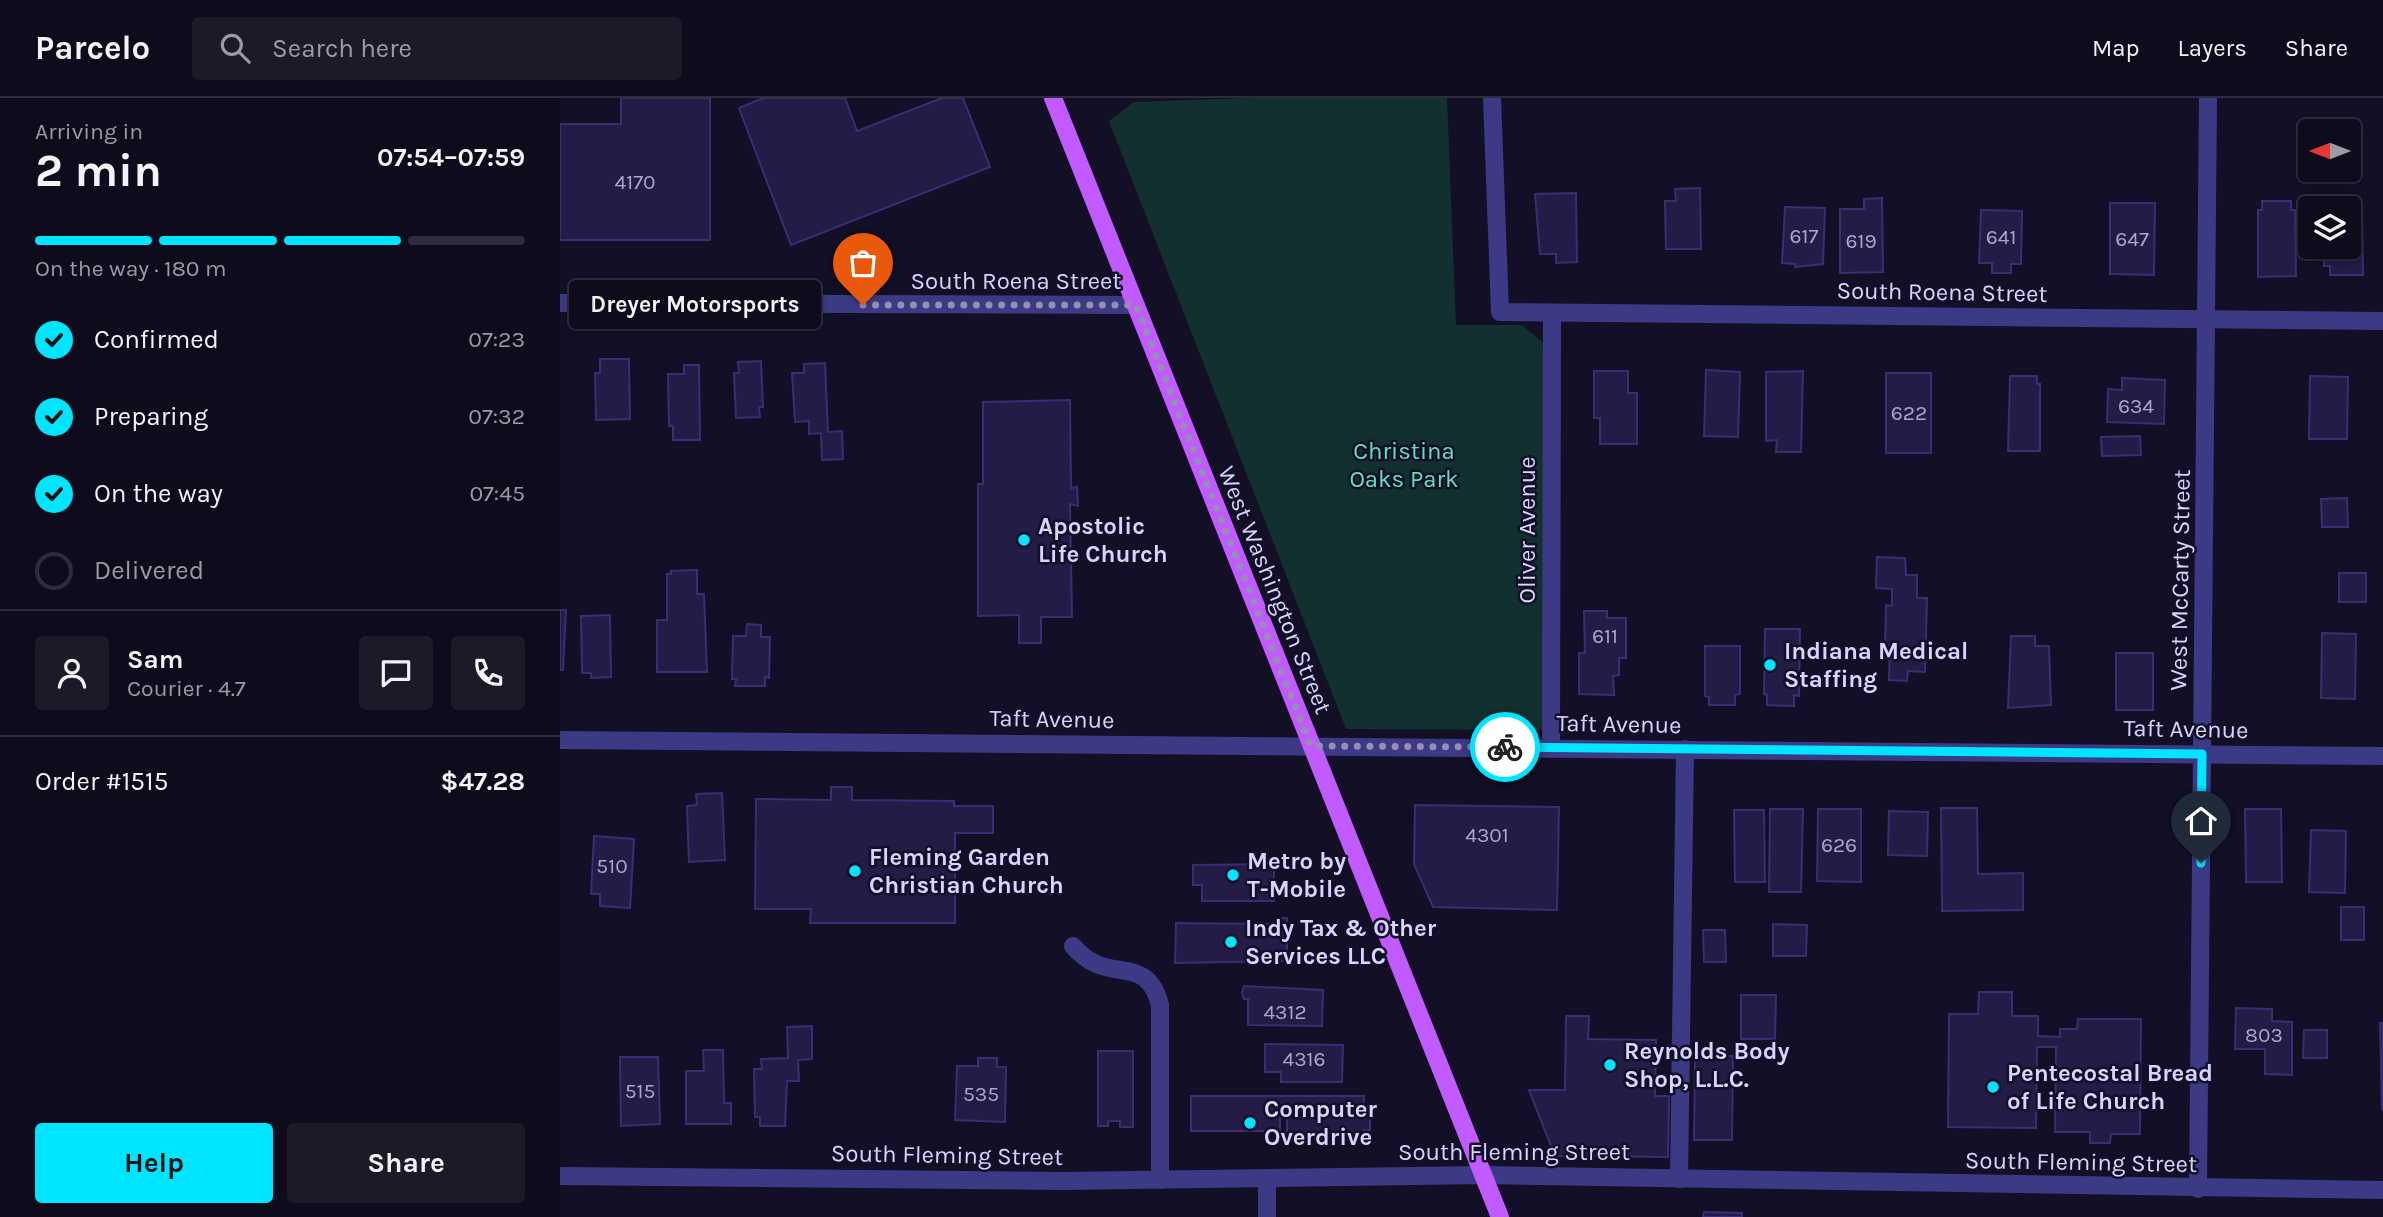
<!DOCTYPE html>
<meta charset="utf-8">
<style>
body{margin:0;font-family:Karla,sans-serif;background:#1c1929;color:#f1f3f6;height:100vh;display:flex;flex-direction:column;font-size:26px;white-space:nowrap}
*{box-sizing:border-box;margin:0}
p{font-size:23px;color:#9b9ba3}
.icon{flex:none;width:38px;height:38px;fill:none;stroke:currentColor;stroke-width:2;stroke-linecap:round;stroke-linejoin:round}
.map{position:relative;flex:1;overflow:hidden}
.sheet{display:flex;flex-direction:column;background:#0e0b1c;width:560px}
.sheet>*{flex:none}
.needle{width:46px;rotate:270deg}
.fabs{position:absolute;left:1738px;top:21px;display:grid;gap:14px}
.fabs a{display:grid;place-items:center;width:63px;height:63px;border-radius:7px;background:#0e0b1c;box-shadow:0 4px 10px #0003,0 0 0 2px #2e2b3b;font-size:35px}
.pin{position:absolute;display:grid;place-items:center;width:60px;height:60px;color:#fff;margin:-72px -30px;border-radius:50% 50% 50% 0;rotate:-45deg;box-shadow:0 0 7px #0007}
.pin .icon{rotate:45deg}
.courier{position:absolute;display:grid;place-items:center;width:70px;height:70px;margin:-35px;border:5px solid #00e5ff;border-radius:50%;background:#fff;color:#222;box-shadow:0 2px 9px #0007}
.bubble{position:absolute;height:49px;border-radius:7px;background:#0e0b1c;box-shadow:0 4px 10px #0003,0 0 0 2px #2e2b3b;font-size:23px;font-weight:700;line-height:49px;text-align:center}
.headline em{font-style:normal;font-weight:700}
.headline div{display:flex;flex-direction:column-reverse}
.headline{display:flex;align-items:center;justify-content:space-between;height:119px;padding:0 35px}
h1{font-size:46px;font-weight:700;line-height:52px}
.bar{display:grid;grid-template-columns:repeat(4,1fr);gap:10px 7px;align-content:center;height:84px;padding:0 35px}
.bar i{height:9px;border-radius:5px;background:#2e2b3b}
.bar .active{background:#00e5ff}
.bar p{grid-column:span 4}
.line{display:flex;align-items:center;gap:18px;padding:0 35px;border-top:2px solid #2e2b3b}
.line div{flex:1}
.round{display:grid;place-items:center;flex:none;width:74px;height:74px;border-radius:7px;background:#1c1929}
ol{padding:0 35px;list-style:none}
li{display:flex;align-items:center;gap:21px;height:77px}
li p{margin-inline-start:auto}
li .icon{padding:7px;border-radius:50%;background:#00e5ff;color:#111;stroke-width:4}
li:last-child{color:#9b9ba3}
li i{width:38px;height:38px;border:4px solid #2e2b3b;border-radius:50%}
.action{display:flex;gap:14px;margin-top:auto;padding:14px 35px}
.action a{flex:1;height:80px;border-radius:7px;background:#00e5ff;color:#111;font-size:28px;font-weight:700;line-height:80px;text-align:center}
.action a+a{background:#1c1929;color:#f1f3f6}
header{display:flex;align-items:center;gap:42px;box-sizing:border-box;height:98px;padding:0 35px;background:#0e0b1c;border-bottom:2px solid #2e2b3b}
header strong{font-size:33px}
nav{display:flex;gap:38px;margin-inline-start:auto;font-size:24px}
.search{width:490px;height:63px;background:#1c1929;display:flex;align-items:center;gap:18px;box-sizing:border-box;padding:0 24px;border-radius:7px;color:#9b9ba3;font-size:26px}
main{display:flex;flex:1;min-height:0}
.map>svg:first-child{display:block}
.green{fill:#12302f}
.building{fill:#241b47;stroke:#3b2d73;stroke-width:2}
.lines{fill:none;stroke-linecap:round;stroke-linejoin:round}
.minor{stroke:#3d3a85;stroke-width:18}
.major{stroke:#c25bff;stroke-width:18}
.done{stroke:#948fb3;stroke-width:7;stroke-dasharray:0 12.6}
.route{stroke:#00e5ff;stroke-width:9}
.poi-dot{fill:#00e5ff;stroke:#130f26;stroke-width:2.5}
.labels{text-anchor:middle;dominant-baseline:central;stroke-width:5;stroke-linejoin:round;paint-order:stroke}
.number-label{font-size:21px;fill:#aca6d1}
.street-label{font-size:24px;fill:#d9d4ff;stroke:#130f26}
.park-label{font-size:24px;fill:#5fe0c0;stroke:#130f26}
.poi-label{font-size:24px;font-weight:bold;fill:#d9d4ff;stroke:#130f26;text-anchor:start}
</style>
<header>
<strong>Parcelo</strong>
<div class="search"><svg class="icon" aria-label="search" viewBox="0 0 24 24"><circle cx="10" cy="10" r="6"/><path d="M15 15l6 6"/></svg>Search here</div>
<nav><a>Map</a><a>Layers</a><a>Share</a></nav>
</header>
<main>
<section class="sheet">
<div class="headline"><div><h1>2 min</h1><p>Arriving in</p></div><em>07:54–07:59</em></div>
<div class="bar"><i class="active"></i><i class="active"></i><i class="active"></i><i></i><p>On the way · 180 m</p></div>
<ol>
<li><svg class="icon" aria-label="check" viewBox="0 0 24 24"><path d="M5 12l5 5 9-10"/></svg>Confirmed<p>07:23</p></li>
<li><svg class="icon" aria-label="check" viewBox="0 0 24 24"><path d="M5 12l5 5 9-10"/></svg>Preparing<p>07:32</p></li>
<li><svg class="icon" aria-label="check" viewBox="0 0 24 24"><path d="M5 12l5 5 9-10"/></svg>On the way<p>07:45</p></li>
<li><i></i>Delivered</li>
</ol>
<div class="line" style="height:126px"><a class="round"><svg class="icon" aria-label="person" viewBox="0 0 24 24"><circle cx="12" cy="8" r="4"/><path d="M4 21q1-7 8-7t8 7"/></svg></a><div><b>Sam</b><p>Courier · 4.7</p></div><a class="round"><svg class="icon" aria-label="chat" viewBox="0 0 24 24"><path d="M4 5h16v11H9l-5 4z"/></svg></a><a class="round"><svg class="icon" aria-label="phone" viewBox="0 0 24 24"><path d="M5 4h4l2 5-3 2q2 4 5 5l2-3 5 2v4C11 20 4 13 5 4z"/></svg></a></div>
<div class="line" style="height:91px"><div>Order #1515</div><b>$47.28</b></div>
<div class="action"><a>Help</a><a>Share</a></div>
</section>
<div class="map">
<svg width="1823" height="1119" viewBox="0 0 1823 1119">
<rect width="100%" height="100%" fill="#130f26"/>
<!-- green -->
<polygon class="green" points="690,0 887,0 896,227 962,227 992,252 991,632 786,631 549,23 574,4"/>
<!-- building -->
<g class="building">
<polygon points="61,0 150,0 150,142 0,142 0,26 61,26"/>
<polygon points="203,0 285,0 297,33 382,0 403,0 430,69 231,147 179,10"/>
<polygon points="1140,90 1141,151 1106,151 1105,103 1116,103 1115,91"/>
<polygon points="1016,95 1017,164 996,165 996,156 980,156 975,96"/>
<polygon points="1322,100 1323,174 1280,175 1280,111 1304,111 1304,101"/>
<polygon points="1702,103 1731,103 1731,112 1735,112 1736,178 1698,179 1698,112 1702,112"/>
<polygon points="1550,105 1595,105 1594,177 1550,176"/>
<polygon points="1225,109 1265,110 1263,166 1235,169 1236,166 1222,165"/>
<polygon points="1788,111 1802,111 1803,177 1770,177 1770,168 1764,168 1764,149 1788,149"/>
<polygon points="1421,112 1462,113 1461,166 1451,166 1451,175 1432,175 1432,165 1419,165"/>
<polygon points="40,261 69,261 70,321 36,322 35,275 40,275"/>
<polygon points="201,263 203,309 199,309 200,319 176,320 174,275 179,275 178,264"/>
<polygon points="265,265 268,334 282,333 283,361 262,362 261,335 249,336 249,323 235,324 232,275 244,275 244,266"/>
<polygon points="124,267 139,267 140,342 113,342 113,328 109,328 108,276 124,276"/>
<polygon points="1146,272 1180,274 1178,339 1144,338"/>
<polygon points="1034,273 1068,273 1068,295 1077,295 1077,346 1040,346 1040,320 1034,320"/>
<polygon points="1243,273 1241,354 1216,354 1217,342 1206,343 1206,274"/>
<rect x="1326" y="275" width="45" height="80"/>
<polygon points="1450,278 1477,278 1477,286 1480,286 1480,353 1448,353"/>
<polygon points="1750,278 1788,279 1787,341 1749,341"/>
<polygon points="1562,280 1605,282 1604,326 1547,324 1548,291 1562,292"/>
<polygon points="510,302 511,390 517,389 518,408 510,406 512,519 481,519 481,545 459,545 459,517 418,518 418,386 423,386 423,304"/>
<polygon points="1580,338 1581,357 1542,358 1541,339"/>
<polygon points="1787,400 1788,429 1762,429 1761,401"/>
<polygon points="1317,459 1345,460 1346,477 1357,477 1357,500 1367,500 1365,574 1348,573 1347,583 1329,582 1330,547 1325,547 1326,507 1332,508 1332,491 1316,490"/>
<polygon points="137,472 137,496 144,496 147,574 97,574 97,522 107,522 107,476 111,476 111,473"/>
<rect x="1779" y="475" width="27" height="29"/>
<polygon points="0,512 6,512 3,572 0,572"/>
<polygon points="1024,513 1047,513 1047,520 1066,520 1066,560 1059,560 1059,577 1053,578 1054,597 1019,596 1019,555 1025,555"/>
<polygon points="50,517 51,579 31,580 31,575 22,575 21,518"/>
<polygon points="187,526 201,527 201,539 210,539 209,580 205,579 205,588 175,588 176,581 172,581 173,538 186,538"/>
<polygon points="1205,531 1240,531 1239,598 1234,597 1234,608 1207,607 1207,597 1204,596"/>
<polygon points="1762,535 1796,536 1795,601 1761,600"/>
<polygon points="1451,538 1475,538 1475,548 1489,548 1491,607 1448,610"/>
<polygon points="1145,548 1180,548 1180,596 1175,597 1175,607 1149,607 1149,599 1145,598"/>
<rect x="1556" y="555" width="37" height="57"/>
<polygon points="271,689 292,689 292,702 394,703 394,708 433,708 433,735 395,735 395,825 250,825 251,811 195,811 196,701 271,702"/>
<polygon points="162,695 165,762 129,764 127,708 137,707 136,696"/>
<polygon points="855,707 999,709 997,812 873,809 854,766"/>
<polygon points="1381,710 1417,710 1418,776 1463,775 1463,812 1382,813"/>
<polygon points="1210,711 1243,711 1241,794 1209,794"/>
<polygon points="1258,711 1301,711 1301,784 1257,783"/>
<polygon points="1685,711 1721,711 1722,784 1686,784"/>
<polygon points="1174,712 1204,712 1205,784 1175,784"/>
<polygon points="1329,713 1368,714 1367,758 1328,757"/>
<polygon points="1751,732 1786,733 1785,795 1749,794"/>
<polygon points="34,738 74,741 70,810 40,808 40,796 31,796"/>
<polygon points="714,766 714,803 642,803 642,787 633,787 633,767"/>
<rect x="1781" y="809" width="23" height="33"/>
<polygon points="716,820 727,820 727,863 615,865 616,825 716,826"/>
<polygon points="1213,826 1247,827 1246,858 1213,858"/>
<polygon points="1143,832 1165,832 1166,864 1144,864"/>
<polygon points="684,888 763,892 762,928 688,927 688,901 684,901 682,895"/>
<polygon points="1419,894 1452,894 1452,918 1478,918 1478,938 1500,939 1500,931 1517,931 1518,921 1581,921 1580,1036 1551,1036 1550,1045 1530,1045 1530,1034 1495,1034 1496,949 1477,949 1476,1030 1388,1029 1389,916 1418,916"/>
<polygon points="1181,897 1216,897 1215,941 1181,941"/>
<polygon points="1676,910 1712,911 1712,923 1732,924 1732,977 1705,976 1705,951 1675,951"/>
<polygon points="1006,918 1029,918 1028,941 1096,942 1095,998 1109,998 1108,1059 995,1058 969,992 1005,992"/>
<polygon points="1820,925 1823,925 1823,1011 1822,1011"/>
<polygon points="252,928 252,961 238,962 239,983 227,983 225,1028 200,1028 200,1019 195,1019 194,971 202,971 201,961 228,960 227,929"/>
<polygon points="1744,932 1767,932 1767,960 1743,960"/>
<polygon points="705,946 783,947 782,984 721,984 721,974 705,974"/>
<polygon points="143,952 163,952 164,1005 171,1005 171,1026 126,1026 126,973 144,973"/>
<polygon points="538,953 573,953 573,1029 560,1029 560,1023 548,1023 548,1028 538,1028"/>
<polygon points="1135,958 1173,958 1172,1042 1134,1042"/>
<polygon points="60,959 98,959 100,1026 61,1028"/>
<polygon points="418,960 437,960 437,969 446,969 445,1024 395,1022 397,968 418,968"/>
<polygon points="631,998 804,998 803,1017 810,1017 810,1032 804,1032 804,1037 727,1037 727,1020 720,1020 720,1033 631,1033"/>
<polygon points="1144,1114 1182,1115 1182,1119 1143,1119"/>
</g>
<g class="lines">
<!-- minor -->
<g class="minor">
<polyline points="932,0 940,214 1823,223"/>
<polyline points="0,205 576,207"/>
<polyline points="0,642 1823,658"/>
<polyline points="991,650 992,215"/>
<path d="M513 848C548 890 586 852 600 907V1082"/>
<polyline points="0,1078 503,1083 924,1077 1823,1092"/>
<polyline points="1119,1081 1125,651"/>
<polyline points="1638,1091 1648,0"/>
<polyline points="707,1119 707,1080"/>
</g>
<!-- major -->
<polyline class="major" points="493,0 940,1119"/>
</g>
<g class="lines">
<!-- done -->
<polyline class="done" points="303,207 576,207 751,648 945,649"/>
<!-- route -->
<polyline class="route" points="945,649 1642,656 1641,765"/>
</g>
<!-- markers -->
<g class="poi-dot">
<circle cx="464" cy="442" r="7"/>
<circle cx="1210" cy="567" r="7"/>
<circle cx="295" cy="773" r="7"/>
<circle cx="673" cy="777" r="7"/>
<circle cx="671" cy="844" r="7"/>
<circle cx="1050" cy="967" r="7"/>
<circle cx="1433" cy="989" r="7"/>
<circle cx="690" cy="1025" r="7"/>
</g>
<g class="labels">
<!-- number labels -->
<g class="number-label">
<text x="75" y="84">4170</text>
<text x="1244" y="138">617</text>
<text x="1441" y="139">641</text>
<text x="1572" y="141">647</text>
<text x="1301" y="143">619</text>
<text x="1576" y="308">634</text>
<text x="1349" y="315">622</text>
<text x="1045" y="538">611</text>
<text x="927" y="737">4301</text>
<text x="1279" y="747">626</text>
<text x="52" y="768">510</text>
<text x="725" y="914">4312</text>
<text x="1704" y="937">803</text>
<text x="744" y="961">4316</text>
<text x="80" y="993">515</text>
<text x="421" y="996">535</text>
</g>
<!-- street labels -->
<g class="street-label">
<text x="456" y="183">South Roena Street</text>
<text transform="translate(1382 194) rotate(1)">South Roena Street</text>
<text transform="translate(967 432) rotate(-90)">Oliver Avenue</text>
<text transform="translate(1620 482) rotate(-89)">West McCarty Street</text>
<text transform="translate(715 492) rotate(68)">West Washington Street</text>
<text transform="translate(492 621) rotate(1)">Taft Avenue</text>
<text transform="translate(1059 626) rotate(1)">Taft Avenue</text>
<text transform="translate(1626 631) rotate(1)">Taft Avenue</text>
<text x="954" y="1054">South Fleming Street</text>
<text transform="translate(387 1057) rotate(1)">South Fleming Street</text>
<text transform="translate(1521 1064) rotate(1)">South Fleming Street</text>
</g>
<!-- park labels -->
<g class="park-label">
<text x="844" y="353">Christina<tspan x="844" dy="28">Oaks Park</tspan></text>
</g>
<!-- poi labels -->
<g class="poi-label">
<text x="478" y="428">Apostolic<tspan x="478" dy="28">Life Church</tspan></text>
<text x="1224" y="553">Indiana Medical<tspan x="1224" dy="28">Staffing</tspan></text>
<text x="309" y="759">Fleming Garden<tspan x="309" dy="28">Christian Church</tspan></text>
<text x="687" y="763">Metro by<tspan x="687" dy="28">T-Mobile</tspan></text>
<text x="685" y="830">Indy Tax &amp; Other<tspan x="685" dy="28">Services LLC</tspan></text>
<text x="1064" y="953">Reynolds Body<tspan x="1064" dy="28">Shop, L.L.C.</tspan></text>
<text x="1447" y="975">Pentecostal Bread<tspan x="1447" dy="28">of Life Church</tspan></text>
<text x="704" y="1011">Computer<tspan x="704" dy="28">Overdrive</tspan></text>
</g>
</g>
</svg>
<div class="fabs">
<a><svg class="needle" viewBox="-14 -14 28 28"><path d="M0-13l5 13h-10z" fill="#e53935"/><path d="M0 13l5-13h-10z" fill="#9b9ba3"/></svg></a>
<a><svg class="icon" aria-label="layers" viewBox="0 0 24 24"><path d="M12 4l9 5-9 5-9-5zM3 14l9 5 9-5"/></svg></a>
</div>
<div class="pin" style="left:303px;top:207px;background:#ea580c"><svg class="icon" aria-label="bag" viewBox="0 0 24 24"><path d="M5 8h14l-1 12H6zM9 8a3 3 0 0 1 6 0"/></svg></div>
<div class="pin" style="left:1641px;top:765px;background:#1f2937"><svg class="icon" aria-label="home" viewBox="0 0 24 24"><path d="M3 11l9-7 9 7M6 9v11h12V9"/></svg></div>
<div class="courier" style="left:945px;top:649px"><svg class="icon" aria-label="bike" viewBox="0 0 24 24"><circle cx="6" cy="16" r="4"/><circle cx="18" cy="16" r="4"/><path d="M6 16l4-8h5l3 8M10 8l3 8H6M13 5h3"/></svg></div>
<div class="bubble" style="left:9px;top:182px;width:252px">Dreyer Motorsports</div>
</div>
</main>
